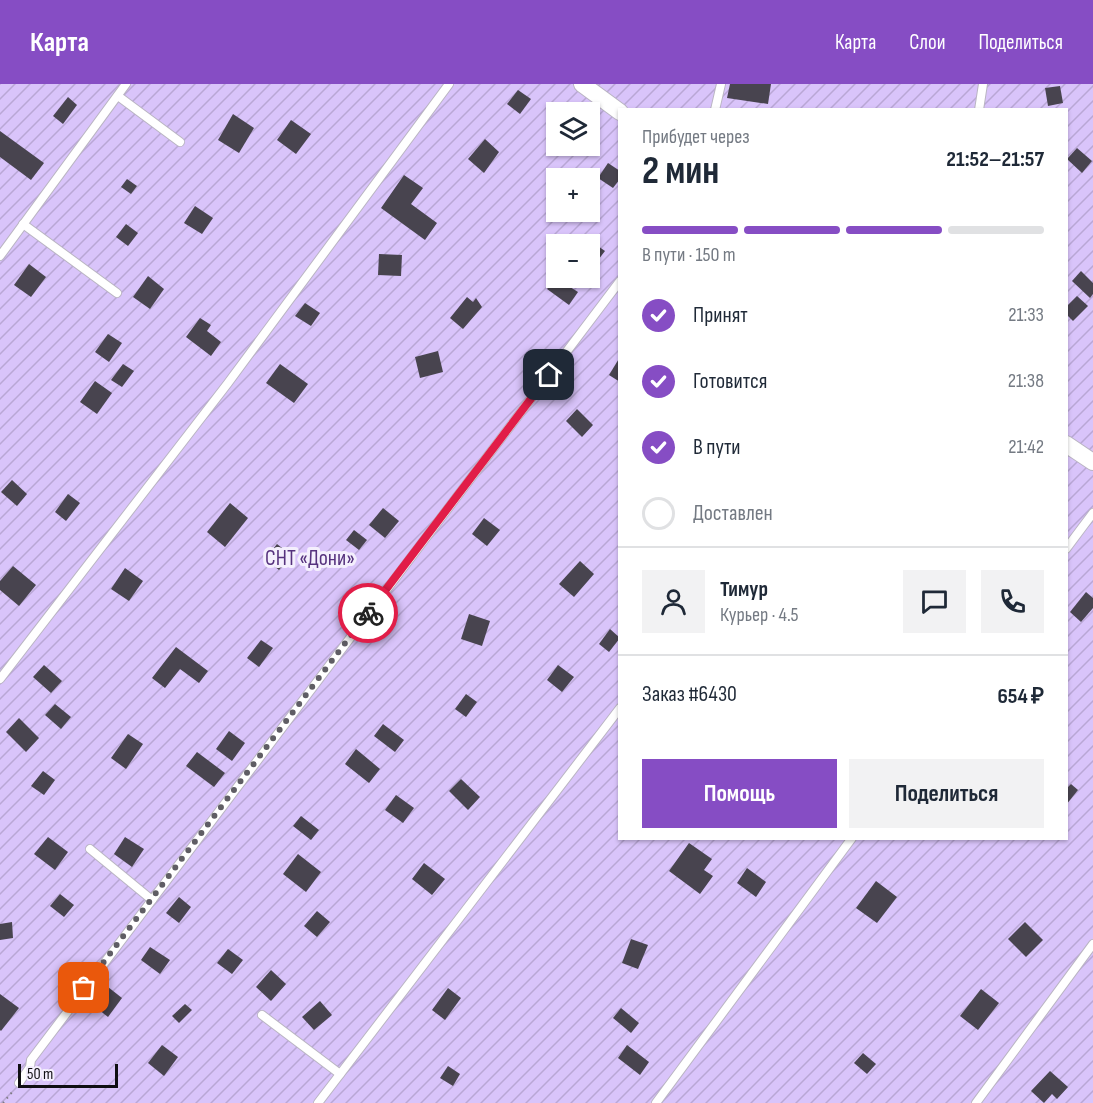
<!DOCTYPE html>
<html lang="ru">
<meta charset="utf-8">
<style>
body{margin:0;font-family:"Sofia Sans Condensed",sans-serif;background:#f2f2f3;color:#1f2937;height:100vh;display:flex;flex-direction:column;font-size:22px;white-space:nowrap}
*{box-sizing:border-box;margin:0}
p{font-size:20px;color:#747a83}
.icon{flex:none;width:33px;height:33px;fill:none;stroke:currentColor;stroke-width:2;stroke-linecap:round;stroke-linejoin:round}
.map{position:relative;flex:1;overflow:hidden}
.panel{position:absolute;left:618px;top:24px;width:450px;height:732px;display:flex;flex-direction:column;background:#fff;border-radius:0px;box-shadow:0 2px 4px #0004}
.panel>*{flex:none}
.controls{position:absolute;left:546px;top:18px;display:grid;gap:12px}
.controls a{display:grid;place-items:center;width:54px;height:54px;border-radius:0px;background:#fff;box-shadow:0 2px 4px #0004;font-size:30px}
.scale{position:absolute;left:18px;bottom:15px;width:100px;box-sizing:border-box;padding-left:6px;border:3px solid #0f0e12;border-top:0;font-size:16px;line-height:21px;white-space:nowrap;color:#0f0e12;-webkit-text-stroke:4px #f4effd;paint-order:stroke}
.pin{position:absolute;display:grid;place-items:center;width:51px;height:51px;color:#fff;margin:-26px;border-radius:12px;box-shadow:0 3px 9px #0006}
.courier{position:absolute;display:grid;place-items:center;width:60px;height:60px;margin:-30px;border:4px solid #e11d48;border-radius:50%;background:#fff;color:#222;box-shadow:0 2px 8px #0007}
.headline em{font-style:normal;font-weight:700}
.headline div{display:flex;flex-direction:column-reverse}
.headline{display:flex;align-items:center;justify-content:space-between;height:102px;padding:0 24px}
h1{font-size:39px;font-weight:700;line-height:45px}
.bar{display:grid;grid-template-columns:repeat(4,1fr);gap:9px 6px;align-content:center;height:72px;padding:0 24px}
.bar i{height:8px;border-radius:4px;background:#e0e1e3}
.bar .current{background:#864dc4}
.bar p{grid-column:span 4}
.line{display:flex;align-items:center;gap:15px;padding:0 24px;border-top:2px solid #e0e1e3}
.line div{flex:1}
.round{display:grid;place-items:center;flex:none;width:63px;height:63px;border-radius:0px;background:#f2f2f3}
ol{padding:0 24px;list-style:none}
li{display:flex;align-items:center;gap:18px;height:66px}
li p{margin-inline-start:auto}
li .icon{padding:6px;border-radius:50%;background:#864dc4;color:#fff;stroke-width:4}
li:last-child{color:#747a83}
li i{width:33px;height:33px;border:3px solid #e0e1e3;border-radius:50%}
.button{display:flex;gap:12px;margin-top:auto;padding:12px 24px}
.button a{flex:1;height:69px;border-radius:0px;background:#864dc4;color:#fff;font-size:24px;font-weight:700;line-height:69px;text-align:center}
.button a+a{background:#f2f2f3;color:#1f2937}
header{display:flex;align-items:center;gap:36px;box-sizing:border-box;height:84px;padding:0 30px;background:#864dc4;color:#fff}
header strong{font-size:28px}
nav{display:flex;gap:33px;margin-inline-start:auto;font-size:21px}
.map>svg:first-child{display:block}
.garden{fill:url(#garden-furrows);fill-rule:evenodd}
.building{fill:#48444f}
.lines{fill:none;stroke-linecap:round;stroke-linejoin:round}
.lane-casing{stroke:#bab5c3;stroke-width:10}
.street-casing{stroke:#bab5c3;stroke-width:18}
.path{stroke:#7d7a83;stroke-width:2;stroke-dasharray:1.5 4.5;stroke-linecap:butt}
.lane{stroke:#fff;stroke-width:8}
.street{stroke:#fff;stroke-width:16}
.done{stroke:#5f5d64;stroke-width:6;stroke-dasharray:0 10.8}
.route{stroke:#e11d48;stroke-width:8}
.labels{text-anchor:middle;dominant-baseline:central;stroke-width:6;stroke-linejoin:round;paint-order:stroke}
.park-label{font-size:22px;fill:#56327e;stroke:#f4effd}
</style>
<header>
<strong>Карта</strong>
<nav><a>Карта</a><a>Слои</a><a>Поделиться</a></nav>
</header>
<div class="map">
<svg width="1093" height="1019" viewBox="0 0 1093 1019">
<defs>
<pattern id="garden-furrows" width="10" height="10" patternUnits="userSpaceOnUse" patternTransform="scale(1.5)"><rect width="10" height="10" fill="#d9c4fa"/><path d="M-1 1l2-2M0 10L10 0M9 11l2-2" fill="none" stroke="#b9a7d5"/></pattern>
</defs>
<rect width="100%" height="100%" fill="#f4effd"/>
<!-- garden -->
<path class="garden" d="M0 0H1093V1019H0ZM620 26H1066V754H620ZM556 28H590V62H556ZM556 94H590V128H556ZM556 160H590V194H556Z"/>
<!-- building -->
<g class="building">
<polygon points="730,0 771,0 768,20 727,14"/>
<polygon points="1060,2 1063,19 1048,22 1045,4"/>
<polygon points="518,6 531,15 520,30 507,20"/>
<polygon points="68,13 77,21 63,40 53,32"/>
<polygon points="233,30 254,44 239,69 218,56"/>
<polygon points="291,36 311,50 296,70 277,56"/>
<polygon points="0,47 44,79 31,96 0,73"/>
<polygon points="485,55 499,68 484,89 468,75"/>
<polygon points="1077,64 1092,77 1082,89 1067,75"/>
<polygon points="608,79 620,87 620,95 613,104 598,94"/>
<polygon points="404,91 423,104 411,120 437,139 425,156 381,124"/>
<polygon points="127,95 137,102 131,110 121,103"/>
<polygon points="195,122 213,134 202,150 184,139"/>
<polygon points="126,140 138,149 128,162 116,153"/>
<polygon points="582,151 605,167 595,180 590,176 590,160 575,160"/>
<polygon points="379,170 402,171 401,192 378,191"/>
<polygon points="29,180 46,193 31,213 14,201"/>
<polygon points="1081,187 1093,199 1093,210 1090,214 1072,197"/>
<polygon points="148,192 164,205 150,225 133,213"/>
<polygon points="556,194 578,208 569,221 547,205"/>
<polygon points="1077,212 1088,222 1073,237 1066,230 1066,223"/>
<polygon points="467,213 473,218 476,214 482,223 463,245 450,234"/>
<polygon points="305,219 320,229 311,242 295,232"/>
<polygon points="200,234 211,241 207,247 221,258 211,272 186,253"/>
<polygon points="108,250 122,259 109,278 95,268"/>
<polygon points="438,267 443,288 420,294 415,273"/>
<polygon points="620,273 620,298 609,291"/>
<polygon points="123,280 134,287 122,303 111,296"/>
<polygon points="280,280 308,300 294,319 266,299"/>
<polygon points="95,297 112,309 97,330 80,318"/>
<polygon points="577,325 593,341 582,353 566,337"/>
<polygon points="12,396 27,410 17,422 1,408"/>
<polygon points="68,410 80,419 66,437 55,428"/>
<polygon points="230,419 248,434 225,463 207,448"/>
<polygon points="383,424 399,437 385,454 369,441"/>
<polygon points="484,434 500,446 487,462 472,450"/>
<polygon points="354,446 367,456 359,466 346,456"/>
<polygon points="277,460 291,471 279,486 265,475"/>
<polygon points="580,477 594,490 574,513 559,500"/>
<polygon points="13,482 36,501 19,522 0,506 0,497"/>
<polygon points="125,484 143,497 129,517 111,505"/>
<polygon points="1086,508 1093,514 1093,524 1081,538 1070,528"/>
<polygon points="469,530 490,537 482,562 461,555"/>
<polygon points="610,545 620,554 609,568 599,560"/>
<polygon points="261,556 273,564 259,583 247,574"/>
<polygon points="176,563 208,587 199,599 180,585 165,604 152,594"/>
<polygon points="44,581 62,597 51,609 33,593"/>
<polygon points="558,581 574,593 562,608 547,596"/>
<polygon points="466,610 477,618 466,633 455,625"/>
<polygon points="55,620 71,633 61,645 45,631"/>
<polygon points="19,634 39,654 26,668 6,648"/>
<polygon points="383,640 404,656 395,668 374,652"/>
<polygon points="229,647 245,659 232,677 216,665"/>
<polygon points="128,650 143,660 126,685 111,674"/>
<polygon points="356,665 380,685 369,699 345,680"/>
<polygon points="197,668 225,689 214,703 186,682"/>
<polygon points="43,687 55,696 44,711 31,702"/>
<polygon points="461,695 480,713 468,726 449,707"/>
<polygon points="1071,700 1078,706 1066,721 1066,705"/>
<polygon points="396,711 414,724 403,739 385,726"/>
<polygon points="301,732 319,746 311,756 293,742"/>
<polygon points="48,753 68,768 55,786 34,770"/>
<polygon points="125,753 144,765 132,783 114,770"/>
<polygon points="689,759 712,775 704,786 713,792 700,810 669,787"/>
<polygon points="298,770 321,788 306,808 283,790"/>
<polygon points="424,779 445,795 432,811 412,795"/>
<polygon points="747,784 766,798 756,813 737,799"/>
<polygon points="876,797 897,813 877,839 856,824"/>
<polygon points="60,810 74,821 64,833 50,822"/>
<polygon points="179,813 191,823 179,839 166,829"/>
<polygon points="317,827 330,838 317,853 304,842"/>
<polygon points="12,838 13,854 0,856 0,840"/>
<polygon points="1025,838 1043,856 1026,873 1008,855"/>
<polygon points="631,855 648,861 638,885 622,879"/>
<polygon points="150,863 170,876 160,890 141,876"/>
<polygon points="228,865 243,876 232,890 217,879"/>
<polygon points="271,886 286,900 271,917 256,903"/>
<polygon points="108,903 122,914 108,933 94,922"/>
<polygon points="448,904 461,914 445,936 432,926"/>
<polygon points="981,905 999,919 978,946 960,932"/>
<polygon points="0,910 19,924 1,947 0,946"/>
<polygon points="320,917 332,931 314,946 302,933"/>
<polygon points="185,920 192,926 179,939 172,932"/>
<polygon points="621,924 639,939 631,949 613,934"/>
<polygon points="162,961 178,973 164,992 148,979"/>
<polygon points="627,961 649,978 640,991 618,974"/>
<polygon points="863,969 876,980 867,990 854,979"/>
<polygon points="448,982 460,990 453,1002 440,994"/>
<polygon points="1050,987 1068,1003 1057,1015 1052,1010 1044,1019 1031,1007"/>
</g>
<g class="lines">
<!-- lane casing -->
<g class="lane-casing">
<g id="lane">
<polyline points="118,12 180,58"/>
<polyline points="715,26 721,0"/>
<polyline points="979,26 983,0"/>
<polyline points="23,140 117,209"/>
<polyline points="0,172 126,0"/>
<polyline points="1066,465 1093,429"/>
<polyline points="0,595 228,299 449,0"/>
<polyline points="90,765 152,816"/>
<polyline points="262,931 340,990"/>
<polyline points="19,999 30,983 31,976 620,197"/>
<polyline points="318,1019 620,624"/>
<polyline points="656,1019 852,754"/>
<polyline points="976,1019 1093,860"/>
</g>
</g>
<!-- street casing -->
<g class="street-casing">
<g id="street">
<polyline points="582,0 620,28"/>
<polyline points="1066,360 1093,378"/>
</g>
</g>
<!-- path -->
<polyline class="path" points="3,1019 13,1007"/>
<!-- lane -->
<use href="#lane" class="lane"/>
<!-- street -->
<use href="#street" class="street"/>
</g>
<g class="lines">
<!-- done -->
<polyline class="done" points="84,904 368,529"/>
<!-- route -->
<polyline class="route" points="368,529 549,291"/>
</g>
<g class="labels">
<!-- park labels -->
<g class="park-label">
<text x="310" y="474">СНТ «Дони»</text>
</g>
</g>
</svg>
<div class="controls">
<a><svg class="icon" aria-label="layers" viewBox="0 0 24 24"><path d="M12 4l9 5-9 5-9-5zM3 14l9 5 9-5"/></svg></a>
<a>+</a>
<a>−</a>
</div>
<div class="scale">50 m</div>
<div class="pin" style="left:84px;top:904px;background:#ea580c"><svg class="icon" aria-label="bag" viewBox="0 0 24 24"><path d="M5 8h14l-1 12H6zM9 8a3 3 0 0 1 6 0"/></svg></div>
<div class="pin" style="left:549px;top:291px;background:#1f2937"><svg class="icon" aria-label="home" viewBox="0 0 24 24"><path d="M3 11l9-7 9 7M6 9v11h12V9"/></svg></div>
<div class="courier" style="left:368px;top:529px"><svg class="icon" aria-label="bike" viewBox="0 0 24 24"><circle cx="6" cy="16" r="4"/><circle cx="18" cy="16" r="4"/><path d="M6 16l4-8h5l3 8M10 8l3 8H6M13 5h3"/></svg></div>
<section class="panel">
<div class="headline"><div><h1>2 мин</h1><p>Прибудет через</p></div><em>21:52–21:57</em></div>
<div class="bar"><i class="current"></i><i class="current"></i><i class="current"></i><i></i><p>В пути · 150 m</p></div>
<ol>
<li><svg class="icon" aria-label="check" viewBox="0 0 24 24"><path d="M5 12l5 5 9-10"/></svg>Принят<p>21:33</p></li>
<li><svg class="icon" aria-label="check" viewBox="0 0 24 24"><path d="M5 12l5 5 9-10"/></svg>Готовится<p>21:38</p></li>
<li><svg class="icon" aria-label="check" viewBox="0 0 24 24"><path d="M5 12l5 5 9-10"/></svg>В пути<p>21:42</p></li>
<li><i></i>Доставлен</li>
</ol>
<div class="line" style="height:108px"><a class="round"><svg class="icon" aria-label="person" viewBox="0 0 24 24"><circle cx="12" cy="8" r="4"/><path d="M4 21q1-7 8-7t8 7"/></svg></a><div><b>Тимур</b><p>Курьер · 4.5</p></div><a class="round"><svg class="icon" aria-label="chat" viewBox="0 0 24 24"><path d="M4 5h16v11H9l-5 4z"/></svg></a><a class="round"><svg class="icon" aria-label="phone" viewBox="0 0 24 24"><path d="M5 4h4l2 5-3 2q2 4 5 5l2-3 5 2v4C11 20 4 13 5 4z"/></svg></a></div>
<div class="line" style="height:78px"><div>Заказ #6430</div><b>654 ₽</b></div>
<div class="button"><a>Помощь</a><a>Поделиться</a></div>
</section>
</div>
